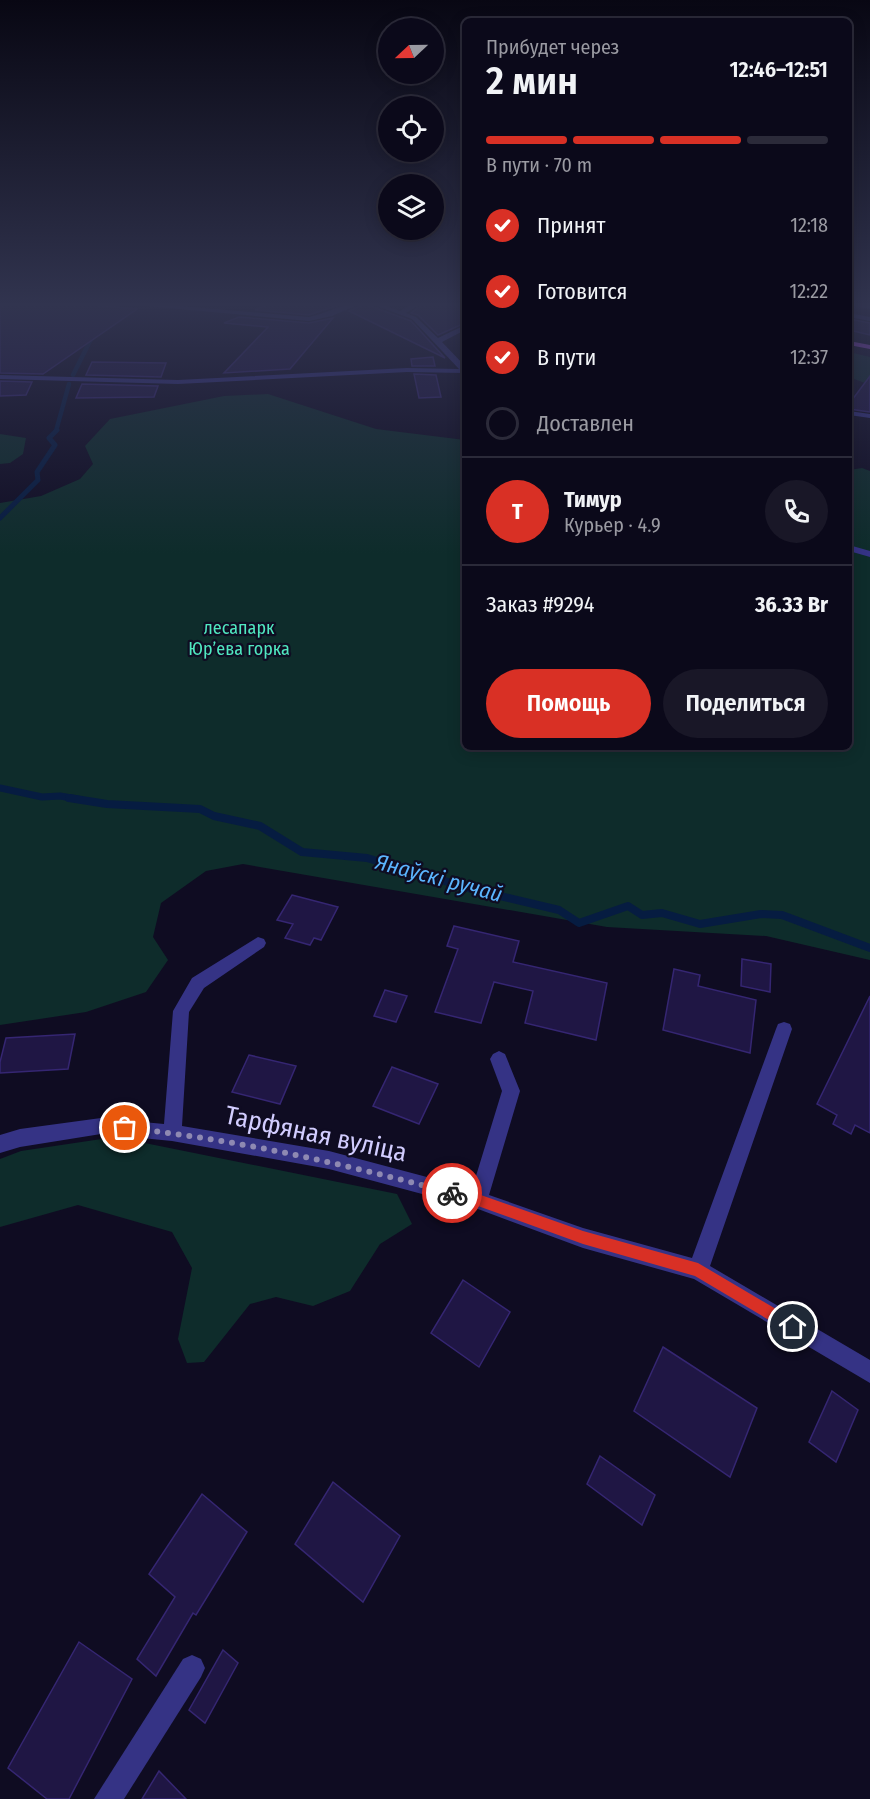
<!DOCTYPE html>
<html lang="ru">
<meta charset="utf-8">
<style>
body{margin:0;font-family:"Fira Sans Condensed",sans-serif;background:#191727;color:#f1f3f6;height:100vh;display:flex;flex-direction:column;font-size:22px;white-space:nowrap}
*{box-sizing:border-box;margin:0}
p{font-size:20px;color:#9a9aa2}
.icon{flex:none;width:33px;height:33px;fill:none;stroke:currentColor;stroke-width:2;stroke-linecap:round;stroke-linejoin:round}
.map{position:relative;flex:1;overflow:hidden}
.side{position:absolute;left:462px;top:18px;width:390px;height:732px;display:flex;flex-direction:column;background:#0b091a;border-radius:9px;box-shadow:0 3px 15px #0003,0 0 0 2px #2b2a39}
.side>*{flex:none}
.needle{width:39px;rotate:248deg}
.fabs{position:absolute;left:378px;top:18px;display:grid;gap:12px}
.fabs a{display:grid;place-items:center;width:66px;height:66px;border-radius:50%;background:#0b091a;box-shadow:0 3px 15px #0003,0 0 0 2px #2b2a39;font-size:30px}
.pin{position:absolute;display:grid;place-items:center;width:51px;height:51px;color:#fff;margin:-26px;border:3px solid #fff;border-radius:50%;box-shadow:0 2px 6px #0007}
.courier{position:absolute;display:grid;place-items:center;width:60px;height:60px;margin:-30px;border:4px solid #d93025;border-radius:50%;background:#fff;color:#222;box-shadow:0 2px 8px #0007}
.summary em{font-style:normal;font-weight:600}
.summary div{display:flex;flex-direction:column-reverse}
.summary{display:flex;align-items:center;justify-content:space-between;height:102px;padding:0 24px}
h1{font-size:39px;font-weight:600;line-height:45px}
.bar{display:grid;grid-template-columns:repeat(4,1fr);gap:9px 6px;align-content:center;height:72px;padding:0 24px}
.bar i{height:8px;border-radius:4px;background:#2b2a39}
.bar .current{background:#d93025}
.bar p{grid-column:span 4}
.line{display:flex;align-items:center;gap:15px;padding:0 24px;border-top:2px solid #2b2a39}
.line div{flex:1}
.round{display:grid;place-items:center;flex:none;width:63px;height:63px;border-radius:32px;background:#191727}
ol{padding:0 24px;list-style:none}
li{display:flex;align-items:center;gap:18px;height:66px}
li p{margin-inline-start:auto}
li .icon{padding:6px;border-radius:50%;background:#d93025;color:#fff;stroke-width:4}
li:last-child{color:#9a9aa2}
li i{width:33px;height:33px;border:3px solid #2b2a39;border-radius:50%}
.cta{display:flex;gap:12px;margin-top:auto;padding:12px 24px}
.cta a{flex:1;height:69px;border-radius:36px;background:#d93025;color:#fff;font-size:24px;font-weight:600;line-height:69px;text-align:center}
.cta a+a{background:#191727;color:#f1f3f6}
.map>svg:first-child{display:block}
.green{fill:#0e2c2b}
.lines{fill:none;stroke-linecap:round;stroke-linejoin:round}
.stream-far3{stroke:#061c41;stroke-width:4.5}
.stream-far2{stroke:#061c41;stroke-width:5}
.stream-far1{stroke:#061c41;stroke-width:7}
.stream{stroke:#061c41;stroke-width:8}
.building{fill:#1f1644;stroke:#352672;stroke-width:1.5}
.minor{fill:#353385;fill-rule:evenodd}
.major{fill:#bd54ff;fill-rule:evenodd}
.route{fill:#d93025}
.done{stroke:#8e89b2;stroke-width:6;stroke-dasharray:0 10.8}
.labels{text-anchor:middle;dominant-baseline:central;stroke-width:4.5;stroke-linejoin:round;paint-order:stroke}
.far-park-label{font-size:18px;fill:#50e8c0;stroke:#0f0c22}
.water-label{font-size:22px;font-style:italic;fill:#5bb5ff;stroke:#0f0c22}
.near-street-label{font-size:26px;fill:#d2cdff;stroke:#0f0c22}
</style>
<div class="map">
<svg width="870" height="1799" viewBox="0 0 870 1799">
<rect width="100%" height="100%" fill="#0f0c22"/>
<!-- green -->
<g class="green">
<polygon points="849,352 870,357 870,385 849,377"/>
<polygon points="268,394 376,429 465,440 465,747 849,747 849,470 862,468 870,471 870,960 766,936 607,927 243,864 206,871 161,903 153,937 168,960 146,992 86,1012 0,1025 0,503 41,496 80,479 93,464 85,446 110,419 224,396"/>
<polygon points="0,434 26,438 23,454 10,463 0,464"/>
<polygon points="115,1137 397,1194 412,1224 380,1244 350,1291 313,1306 276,1297 250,1304 204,1362 187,1363 178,1339 192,1268 172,1232 78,1205 0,1227 0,1159 21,1151"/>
</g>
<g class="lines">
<!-- stream-far3 -->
<g class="stream-far3">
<polyline points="73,375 95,331"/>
<polyline points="56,431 69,384"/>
</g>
<!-- stream-far2 -->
<polyline class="stream-far2" points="0,518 38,480 37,472 55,445 49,438 57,430"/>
<!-- stream-far1 -->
<polyline class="stream-far1" points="0,788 42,797 60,796 78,799"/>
<!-- stream -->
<polyline class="stream" points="69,798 107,804 200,809 214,816 260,826 302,852 367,858 475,890 559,910 579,923 628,906 642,915 662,913 700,924 761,914 782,915 870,948"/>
</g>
<!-- building -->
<g class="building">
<polygon points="0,302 59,302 137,309 43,374 0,373"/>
<polygon points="274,302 348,302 309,315 255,310"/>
<polygon points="426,302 465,302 465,323 438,335 418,315 411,313"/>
<polygon points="365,304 411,321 445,358 349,311"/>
<polygon points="239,317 309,323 333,318 290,369 224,373 268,327 224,323"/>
<polygon points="849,319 870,323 870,335 849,330"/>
<polygon points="433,357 435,366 412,366 411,359"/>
<polygon points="92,362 166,363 161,377 86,375"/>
<polygon points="414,374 436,375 441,397 419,398"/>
<polygon points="870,376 870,412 849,409 849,404"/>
<polygon points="0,381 32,382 26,395 0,396"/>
<polygon points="82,384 158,386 154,397 76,398"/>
<polygon points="292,895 338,907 321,940 314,938 310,945 285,938 293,924 277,920"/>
<polygon points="454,926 519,941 513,962 607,983 596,1040 525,1023 533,991 494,982 481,1023 435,1012 458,949 447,946"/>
<polygon points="742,959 771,964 770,992 741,986"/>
<polygon points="674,969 700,975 698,986 756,1000 750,1053 663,1030"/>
<polygon points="385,990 407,996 396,1022 374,1016"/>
<polygon points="870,996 870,1133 855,1125 851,1134 833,1124 837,1115 817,1104"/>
<polygon points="75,1034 68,1069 0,1073 0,1062 6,1038"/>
<polygon points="249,1055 296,1066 280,1104 232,1092"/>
<polygon points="392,1067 438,1084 419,1124 373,1106"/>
<polygon points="463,1280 510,1312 479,1367 431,1333"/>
<polygon points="663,1347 757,1408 730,1477 634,1411"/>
<polygon points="832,1391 858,1410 836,1462 809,1442"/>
<polygon points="600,1456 655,1495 642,1525 587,1484"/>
<polygon points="333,1482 400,1536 363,1602 295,1544"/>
<polygon points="202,1494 247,1532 196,1615 193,1613 156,1676 137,1659 175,1597 149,1574"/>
<polygon points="79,1642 132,1679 69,1799 47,1799 8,1768"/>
<polygon points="223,1650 238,1663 205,1723 189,1710"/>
<polygon points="159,1771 186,1799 142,1799"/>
</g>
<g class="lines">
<!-- minor -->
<g class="minor">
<path d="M103 302H133L309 317C327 313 347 302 364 302L332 316 309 321Z"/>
<polygon points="366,302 376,302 400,311 415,302 424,302 406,313 416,317 438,338 465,325 465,330 442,342 465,366 465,373 407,372 178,384 0,379 0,375 178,380 407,368 459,369 412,319"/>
<polygon points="851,302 870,305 870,309 854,306 849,309"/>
<polygon points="849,313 870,317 870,321 849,317"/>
<polygon points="849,411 870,414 870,418 849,415"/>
<polygon points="849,545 870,551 870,557 849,551"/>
<polygon points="258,937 264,939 266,943 264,947 204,988 189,1012 182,1126 329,1151 472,1189 502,1091 490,1059 493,1054 499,1051 505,1054 520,1091 489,1195 583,1228 692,1258 776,1029 778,1024 784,1022 790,1024 792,1029 710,1266 870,1360 870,1383 694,1279 583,1248 478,1209 329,1169 172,1141 101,1134 20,1147 0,1153 0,1135 20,1129 101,1118 164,1124 173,1011 192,978"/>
<polygon points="192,1655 201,1659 205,1668 201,1677 124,1799 94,1799 183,1659"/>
</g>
<!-- major -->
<polygon class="major" points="849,341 870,345 870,349 849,345"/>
</g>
<!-- sky -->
<linearGradient id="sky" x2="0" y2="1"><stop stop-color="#080713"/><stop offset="0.55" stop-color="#31344f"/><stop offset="1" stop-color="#31344f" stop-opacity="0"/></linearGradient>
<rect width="870" height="554" fill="url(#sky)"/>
<!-- route -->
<polygon class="route" points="452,1187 478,1194 583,1231 698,1263 798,1322 800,1327 798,1332 793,1334 789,1332 695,1276 583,1244 478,1206 452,1199 445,1193"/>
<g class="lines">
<!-- done -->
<path class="done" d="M125 1128C236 1139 344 1164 452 1193"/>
</g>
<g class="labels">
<!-- far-park labels -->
<g class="far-park-label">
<text x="239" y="628">лесапарк<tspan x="239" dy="21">Юрʼева горка</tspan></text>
</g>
<!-- water labels -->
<g class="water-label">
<text transform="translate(439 878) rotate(15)">Янаўскі ручай</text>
</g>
<!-- near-street labels -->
<g class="near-street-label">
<text transform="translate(316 1134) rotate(12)">Тарфяная вуліца</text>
</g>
</g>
</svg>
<div class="fabs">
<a><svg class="needle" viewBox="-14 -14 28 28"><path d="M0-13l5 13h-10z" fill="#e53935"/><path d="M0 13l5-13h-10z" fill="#9a9aa2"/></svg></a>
<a><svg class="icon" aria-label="locate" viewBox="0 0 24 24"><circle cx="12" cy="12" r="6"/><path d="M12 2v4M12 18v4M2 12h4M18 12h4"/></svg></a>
<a><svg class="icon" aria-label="layers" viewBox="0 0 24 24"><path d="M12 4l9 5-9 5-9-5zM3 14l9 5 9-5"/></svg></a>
</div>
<div class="pin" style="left:125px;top:1128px;background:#ea580c"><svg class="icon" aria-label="bag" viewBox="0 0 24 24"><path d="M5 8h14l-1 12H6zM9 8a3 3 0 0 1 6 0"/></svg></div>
<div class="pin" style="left:793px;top:1327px;background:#1f2937"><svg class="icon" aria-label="home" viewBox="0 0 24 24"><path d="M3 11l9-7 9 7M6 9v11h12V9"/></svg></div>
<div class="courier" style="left:452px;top:1193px"><svg class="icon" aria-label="bike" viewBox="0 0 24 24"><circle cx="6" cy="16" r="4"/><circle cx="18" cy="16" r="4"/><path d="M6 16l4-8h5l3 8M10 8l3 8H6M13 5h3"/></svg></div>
<section class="side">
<div class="summary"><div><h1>2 мин</h1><p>Прибудет через</p></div><em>12:46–12:51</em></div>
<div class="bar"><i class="current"></i><i class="current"></i><i class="current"></i><i></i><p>В пути · 70 m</p></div>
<ol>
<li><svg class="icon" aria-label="check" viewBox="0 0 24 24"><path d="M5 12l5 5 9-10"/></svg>Принят<p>12:18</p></li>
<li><svg class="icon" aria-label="check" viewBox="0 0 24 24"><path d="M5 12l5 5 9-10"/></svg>Готовится<p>12:22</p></li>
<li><svg class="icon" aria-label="check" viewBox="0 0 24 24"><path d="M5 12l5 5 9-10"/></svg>В пути<p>12:37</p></li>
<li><i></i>Доставлен</li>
</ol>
<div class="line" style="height:108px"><b class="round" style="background:#d93025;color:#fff">Т</b><div><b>Тимур</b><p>Курьер · 4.9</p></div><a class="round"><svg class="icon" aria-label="phone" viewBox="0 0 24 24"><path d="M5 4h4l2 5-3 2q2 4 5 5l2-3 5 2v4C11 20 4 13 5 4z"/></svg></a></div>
<div class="line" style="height:78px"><div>Заказ #9294</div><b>36.33 Br</b></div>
<div class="cta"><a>Помощь</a><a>Поделиться</a></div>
</section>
</div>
